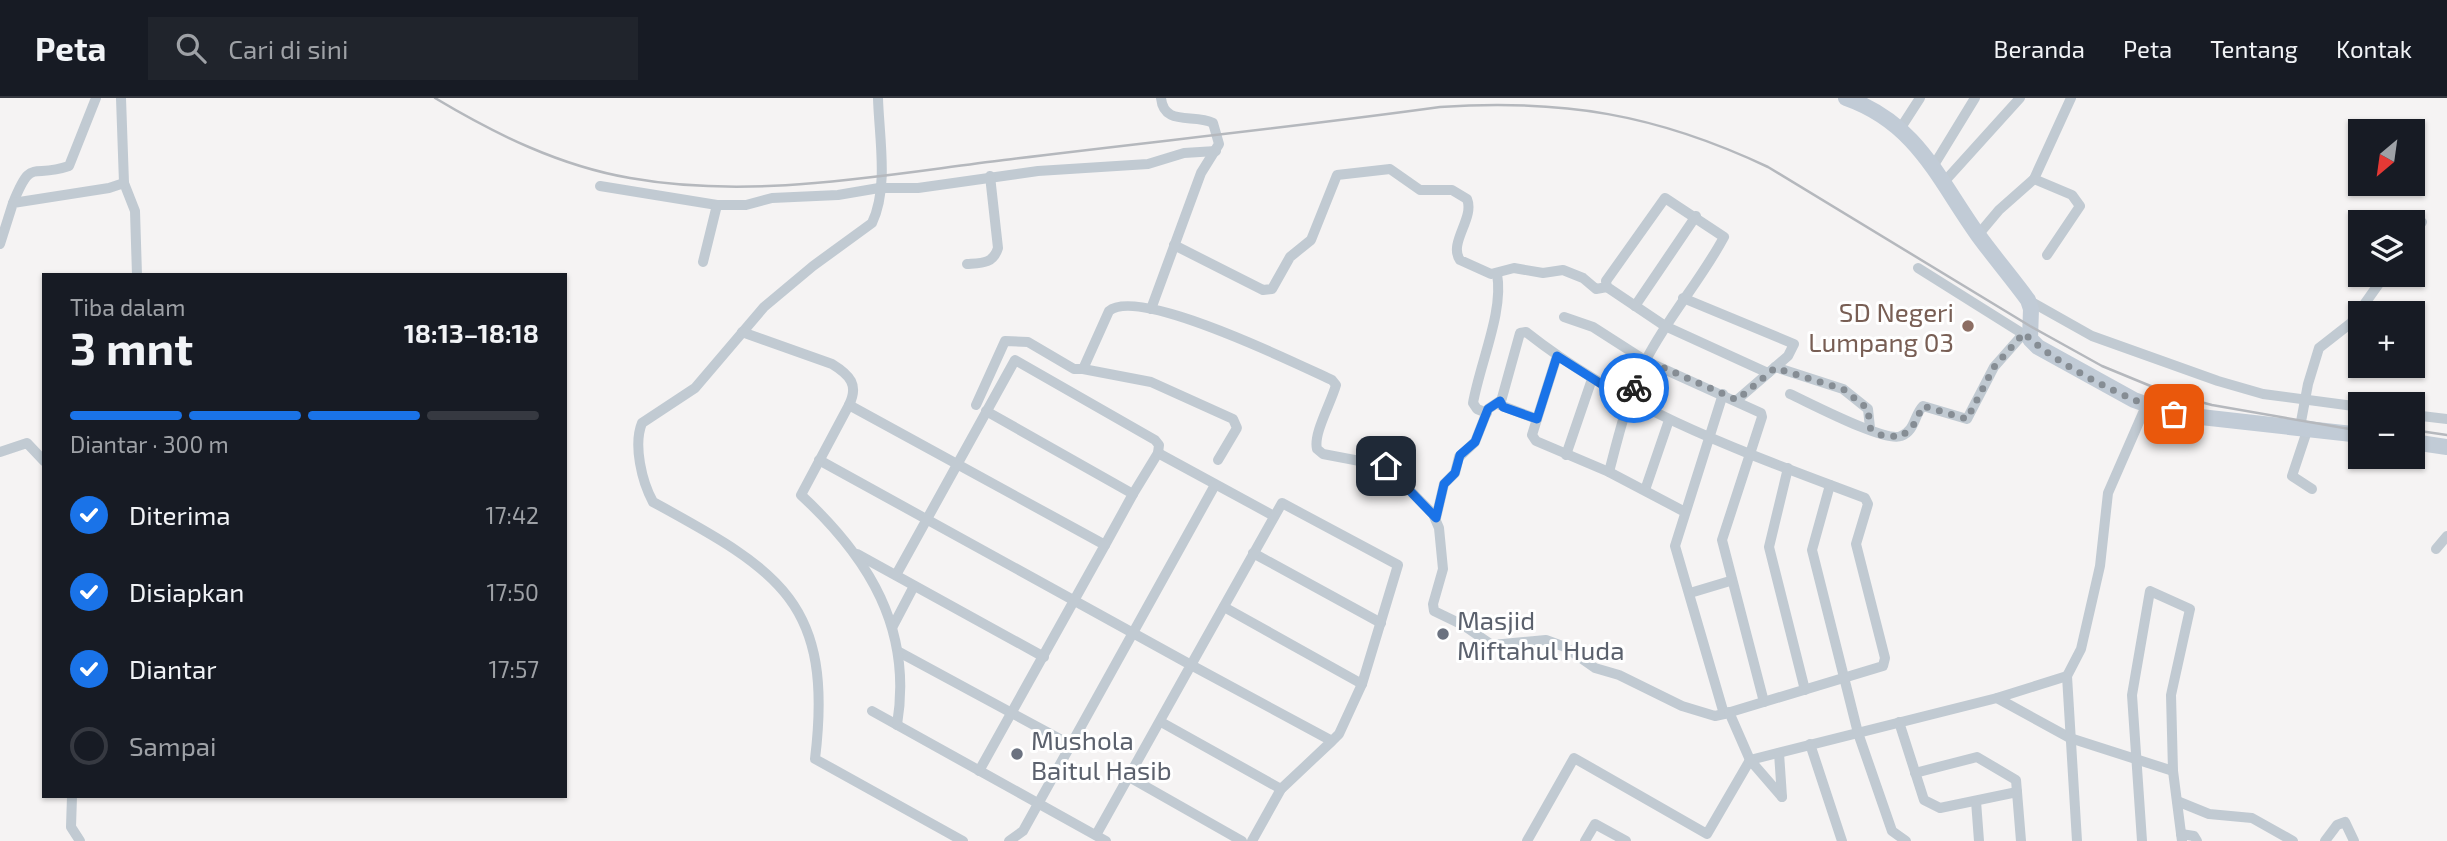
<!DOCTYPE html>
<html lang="id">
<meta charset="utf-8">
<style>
body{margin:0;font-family:"Exo 2",sans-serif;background:#20242c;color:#f1f3f6;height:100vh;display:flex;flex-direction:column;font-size:26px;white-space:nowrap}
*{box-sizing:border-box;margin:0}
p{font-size:23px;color:#9ea1a6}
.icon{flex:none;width:38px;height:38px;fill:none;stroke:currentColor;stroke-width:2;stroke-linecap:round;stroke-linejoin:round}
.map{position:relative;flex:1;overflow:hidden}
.panel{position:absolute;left:42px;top:175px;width:525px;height:525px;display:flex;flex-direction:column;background:#171b24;border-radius:0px;box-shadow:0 2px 5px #0004}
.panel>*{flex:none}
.needle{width:46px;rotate:209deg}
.buttons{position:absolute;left:2348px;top:21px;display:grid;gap:14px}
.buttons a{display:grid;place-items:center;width:77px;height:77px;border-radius:0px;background:#171b24;box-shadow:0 2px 5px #0004;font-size:35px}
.pin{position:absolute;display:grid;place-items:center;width:60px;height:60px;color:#fff;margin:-30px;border-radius:14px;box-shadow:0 4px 10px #0006}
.courier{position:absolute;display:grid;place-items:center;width:70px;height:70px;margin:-35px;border:5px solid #1a73e8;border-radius:50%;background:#fff;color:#222;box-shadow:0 2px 9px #0007}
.summary em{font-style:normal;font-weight:700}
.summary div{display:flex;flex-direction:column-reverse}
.summary{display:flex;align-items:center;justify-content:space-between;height:119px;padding:0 28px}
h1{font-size:46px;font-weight:700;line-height:52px}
.bar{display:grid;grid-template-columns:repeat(4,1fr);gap:10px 7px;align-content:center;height:84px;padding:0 28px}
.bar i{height:9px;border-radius:5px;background:#363941}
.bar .selected{background:#1a73e8}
.bar p{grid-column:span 4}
ol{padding:0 28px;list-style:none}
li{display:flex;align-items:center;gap:21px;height:77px}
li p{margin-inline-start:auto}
li .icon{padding:7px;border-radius:50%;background:#1a73e8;color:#fff;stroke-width:4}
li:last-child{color:#9ea1a6}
li i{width:38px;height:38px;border:4px solid #363941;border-radius:50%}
header{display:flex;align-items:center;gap:42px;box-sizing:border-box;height:98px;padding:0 35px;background:#171b24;border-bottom:2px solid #363941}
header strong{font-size:33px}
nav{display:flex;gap:38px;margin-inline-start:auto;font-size:24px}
.search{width:490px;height:63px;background:#20242c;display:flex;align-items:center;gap:18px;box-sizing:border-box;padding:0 24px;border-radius:0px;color:#9ea1a6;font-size:26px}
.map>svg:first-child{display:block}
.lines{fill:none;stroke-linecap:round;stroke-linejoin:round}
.minor{stroke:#c1cad2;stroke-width:10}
.secondary{stroke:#c1cbd6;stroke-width:16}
.rail{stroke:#b5b8bd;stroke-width:2.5}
.done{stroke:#868d94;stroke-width:7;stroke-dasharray:0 12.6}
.route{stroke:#1a73e8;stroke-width:9}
.education-dot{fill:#8d6e63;stroke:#fff;stroke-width:2.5}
.worship-dot{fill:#6b7280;stroke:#fff;stroke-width:2.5}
.labels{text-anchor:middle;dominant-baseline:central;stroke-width:6;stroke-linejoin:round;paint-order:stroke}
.education-label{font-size:26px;fill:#785e54;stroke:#fff;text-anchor:end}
.worship-label{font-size:26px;fill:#5b616d;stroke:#fff;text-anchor:start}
</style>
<header>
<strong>Peta</strong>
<div class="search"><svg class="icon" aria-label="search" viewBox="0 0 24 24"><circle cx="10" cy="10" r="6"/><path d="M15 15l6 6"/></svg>Cari di sini</div>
<nav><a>Beranda</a><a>Peta</a><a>Tentang</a><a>Kontak</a></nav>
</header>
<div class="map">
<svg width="2447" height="743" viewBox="0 0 2447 743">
<rect width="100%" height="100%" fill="#f5f3f3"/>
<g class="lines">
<!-- minor -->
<g class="minor">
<path d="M878 0C879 38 889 90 872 125L813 168 764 209 695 290 642 325C633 347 642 384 653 404 780 473 834 505 815 661L963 743"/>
<polyline points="1900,31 1920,0"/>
<polyline points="1934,67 1975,0"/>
<polyline points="2034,81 2072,97 2080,108 2047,157"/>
<polyline points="1944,84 2020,0"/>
<polyline points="124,85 135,113 137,177"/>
<polyline points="600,88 717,107"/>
<path d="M13 105C32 58 31 81 69 68L96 0"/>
<polyline points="1978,137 1999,112 2034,81 2071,0"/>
<polyline points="2413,137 2422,124"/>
<polyline points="0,146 13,105 109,90 124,85 121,0"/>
<path d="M1174 147 1263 192 1272 191 1290 159 1311 142 1337 77 1390 71 1420 92H1452L1467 101C1475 120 1448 145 1460 162L1491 176 1514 170 1543 175 1563 172 1583 180 1596 191 1607 189"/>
<polyline points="703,164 717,107 746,107 772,100 838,97 879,90 918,90 1038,73 1148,66 1184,55 1216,53"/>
<path d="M967 166C982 165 993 166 998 150L990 78"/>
<polyline points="1918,170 2028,239"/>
<polyline points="1683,200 1794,246 1788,258 1737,302"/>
<polyline points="2028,202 2092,238 2218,283 2263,296 2361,309"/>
<polyline points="1635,208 1696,118"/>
<path d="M1151 211 1201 75 1219 46 1213 25C1194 15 1164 29 1161 0"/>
<polyline points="1564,219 1593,229 1646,263 1761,315 1762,319 1722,442 1764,604"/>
<path d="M742 234 832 266C850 277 859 287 849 307"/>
<polyline points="1775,269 1843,291 1868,311 1870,330"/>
<polyline points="1083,271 1151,284 1233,321 1237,330 1218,362"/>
<path d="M1790 296C1810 305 1885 345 1901 338 1915 333 1914 317 1923 308L1967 321 1994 269 2024 235"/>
<path d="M976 307 1005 243 1028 244 1074 271H1083L1109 213C1139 188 1297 266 1332 282L1336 287C1331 305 1313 336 1317 351L1323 356 1386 368 1433 416 1439 430 1443 471 1433 506 1434 513 1463 527 1492 547 1546 542 1565 549 1595 570 1619 577 1682 608 1715 618 1724 616"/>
<polyline points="986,313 1133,396 1105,447"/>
<path d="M1487 315 1477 311 1473 305C1480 265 1504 213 1497 176"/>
<polyline points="2413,317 2447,321"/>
<polyline points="1537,321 1557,258"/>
<polyline points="2300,329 2308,286 2319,250 2351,225 2385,177"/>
<polyline points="2308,330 2292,378 2312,391"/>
<polyline points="0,354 27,345 44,363"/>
<polyline points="1566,357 1592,281"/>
<polyline points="819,362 1191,567 1096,737"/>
<polyline points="1788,370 1769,449 1805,592"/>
<path d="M1609 374C1619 336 1628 297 1646 262 1668 219 1701 182 1724 139L1665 100 1606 183 1607 189 1665 228 1768 275"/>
<polyline points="1830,387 1812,452 1858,635 1892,733 1906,743"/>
<polyline points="1645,392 1669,322"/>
<polyline points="1133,396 1158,355 1274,418"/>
<path d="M1685 414 1609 374 1536 343 1532 337 1537 321 1500 307 1520 235 1526 234C1627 314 1746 355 1865 400L1868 406 1856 446 1885 560 1883 568 1724 616 1675 448 1723 296"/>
<polyline points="1436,420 1444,386 1455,375 1459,359 1475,344 1488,311 1500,303"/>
<polyline points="2436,451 2447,438"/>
<polyline points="1253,455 1381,525"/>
<polyline points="857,456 1044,559"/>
<polyline points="896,477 1015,262 1155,342 1159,347 1158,355"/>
<polyline points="1690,495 1730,483"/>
<polyline points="1224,509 1362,586"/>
<polyline points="893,528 914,488"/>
<polyline points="899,554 1069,646"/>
<polyline points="1997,600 2070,640 2173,673"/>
<polyline points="872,613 1106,743"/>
<polyline points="1729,614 1750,662 1997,600 2067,578"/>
<polyline points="1161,624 1281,691"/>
<polyline points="1899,624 1924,702 1940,710 2017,694 2021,743"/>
<path d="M897 627C913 531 869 460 801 397L849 307 1105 447 979 673"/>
<polyline points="1810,646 1842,743"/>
<polyline points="1779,655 1782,699"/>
<polyline points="1915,675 1977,659 2016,682 2017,694"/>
<polyline points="1129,679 1242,743"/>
<polyline points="72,698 71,729 80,743"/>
<polyline points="1976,703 1979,743"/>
<polyline points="2177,703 2209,716 2252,720 2293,743"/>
<polyline points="2181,736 2194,738 2197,743"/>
<polyline points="1009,743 1023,733 1215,387"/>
<polyline points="1252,743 1281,691 1332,643 1339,636 1362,586 1398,467 1282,405 1191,567 1332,643"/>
<polyline points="1527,743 1574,660 1707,736 1750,662 1782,699"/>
<polyline points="1585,743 1595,726 1626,743"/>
<polyline points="2077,743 2067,578 2081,551 2100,468 2108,395 2146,308"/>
<polyline points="2142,743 2132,597 2150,493 2190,511 2171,597 2173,673 2182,743"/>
<polyline points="2325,743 2337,727 2345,724 2354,743"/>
</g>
<!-- secondary -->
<g class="secondary">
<path d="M1846 0C1917 25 1938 81 1978 137 1994 159 2012 180 2028 202L2031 211 2030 241 2038 249 2134 302 2174 316 2361 337"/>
<polyline points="2413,344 2447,349"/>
</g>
<!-- rail -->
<g class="rail">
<path d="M435 0C495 36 560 68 630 80 754 102 881 77 1004 62 1149 44 1295 29 1440 9 1563 1 1656 16 1768 69L2030 228 2102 268 2170 296 2212 307 2361 333"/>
<polyline points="2413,332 2447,337"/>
</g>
</g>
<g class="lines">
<!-- done -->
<path class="done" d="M1634 290 1646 262 1737 302 1775 270 1843 291 1868 311 1870 330 1881 337 1900 339 1912 330 1923 308 1967 321 1994 269 2024 235C2053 265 2132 305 2174 316"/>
<!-- route -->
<polyline class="route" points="1386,368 1436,420 1444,386 1455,375 1460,357 1475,344 1488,311 1500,303 1503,309 1537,321 1557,258 1628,303 1634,290"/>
</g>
<!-- markers -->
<circle class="education-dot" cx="1968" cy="228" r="7"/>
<g class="worship-dot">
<circle cx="1443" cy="536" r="7"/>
<circle cx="1017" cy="656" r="7"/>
</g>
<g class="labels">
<!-- education labels -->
<g class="education-label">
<text x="1954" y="213">SD Negeri<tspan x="1954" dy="30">Lumpang 03</tspan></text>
</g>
<!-- worship labels -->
<g class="worship-label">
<text x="1457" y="521">Masjid<tspan x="1457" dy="30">Miftahul Huda</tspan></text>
<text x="1031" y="641">Mushola<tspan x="1031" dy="30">Baitul Hasib</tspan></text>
</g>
</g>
</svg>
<div class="buttons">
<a><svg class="needle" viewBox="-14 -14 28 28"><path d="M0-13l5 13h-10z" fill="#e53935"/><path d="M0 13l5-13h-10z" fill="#9ea1a6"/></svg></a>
<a><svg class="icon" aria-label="layers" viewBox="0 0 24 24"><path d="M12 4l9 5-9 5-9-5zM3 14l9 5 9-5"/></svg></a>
<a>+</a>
<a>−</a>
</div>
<div class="pin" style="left:2174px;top:316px;background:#ea580c"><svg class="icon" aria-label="bag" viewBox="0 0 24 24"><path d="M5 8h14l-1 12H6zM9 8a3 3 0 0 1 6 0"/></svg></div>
<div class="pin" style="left:1386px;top:368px;background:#1f2937"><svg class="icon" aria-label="home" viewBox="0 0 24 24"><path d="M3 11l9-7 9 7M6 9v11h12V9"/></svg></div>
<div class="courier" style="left:1634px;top:290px"><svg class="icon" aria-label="bike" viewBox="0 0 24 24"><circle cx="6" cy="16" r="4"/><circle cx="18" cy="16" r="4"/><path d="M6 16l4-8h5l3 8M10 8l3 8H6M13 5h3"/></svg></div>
<section class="panel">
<div class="summary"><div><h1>3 mnt</h1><p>Tiba dalam</p></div><em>18:13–18:18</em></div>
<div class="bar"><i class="selected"></i><i class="selected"></i><i class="selected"></i><i></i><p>Diantar · 300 m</p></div>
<ol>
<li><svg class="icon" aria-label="check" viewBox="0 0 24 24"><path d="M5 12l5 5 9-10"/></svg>Diterima<p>17:42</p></li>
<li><svg class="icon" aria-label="check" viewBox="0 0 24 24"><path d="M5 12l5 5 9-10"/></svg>Disiapkan<p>17:50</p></li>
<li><svg class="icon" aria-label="check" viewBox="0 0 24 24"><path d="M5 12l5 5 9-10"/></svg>Diantar<p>17:57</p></li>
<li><i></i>Sampai</li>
</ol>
</section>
</div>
